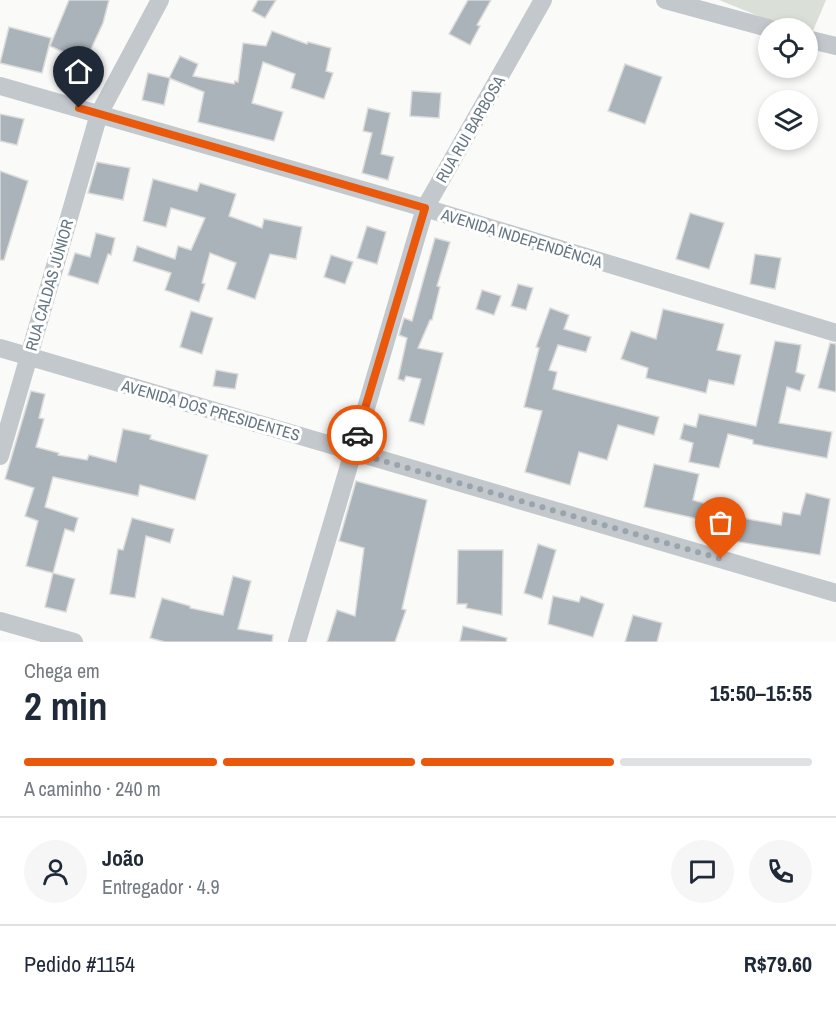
<!DOCTYPE html>
<html lang="pt">
<meta charset="utf-8">
<style>
body{margin:0;font-family:"Archivo Narrow",sans-serif;background:#f6f6f7;color:#1f2937;height:100vh;display:flex;flex-direction:column;font-size:22px;white-space:nowrap}
*{box-sizing:border-box;margin:0}
p{font-size:20px;color:#747a83}
.icon{flex:none;width:33px;height:33px;fill:none;stroke:currentColor;stroke-width:2;stroke-linecap:round;stroke-linejoin:round}
.map{position:relative;height:642px;overflow:hidden}
.sheet{display:flex;flex-direction:column;background:#fff;flex:1}
.sheet>*{flex:none}
.buttons{position:absolute;left:758px;top:18px;display:grid;gap:12px}
.buttons a{display:grid;place-items:center;width:60px;height:60px;border-radius:50%;background:#fff;box-shadow:0 3px 9px #0003;font-size:30px}
.pin{position:absolute;display:grid;place-items:center;width:51px;height:51px;color:#fff;margin:-62px -26px;border-radius:50% 50% 50% 0;rotate:-45deg;box-shadow:0 0 6px #0007}
.pin .icon{rotate:45deg}
.courier{position:absolute;display:grid;place-items:center;width:60px;height:60px;margin:-30px;border:4px solid #ea580c;border-radius:50%;background:#fff;color:#222;box-shadow:0 2px 8px #0007}
.overview em{font-style:normal;font-weight:800}
.overview div{display:flex;flex-direction:column-reverse}
.overview{display:flex;align-items:center;justify-content:space-between;height:102px;padding:0 24px}
h1{font-size:39px;font-weight:800;line-height:45px}
.bar{display:grid;grid-template-columns:repeat(4,1fr);gap:9px 6px;align-content:center;height:72px;padding:0 24px}
.bar i{height:8px;border-radius:4px;background:#e0e1e3}
.bar .current{background:#ea580c}
.bar p{grid-column:span 4}
.line{display:flex;align-items:center;gap:15px;padding:0 24px;border-top:2px solid #e0e1e3}
.line div{flex:1}
.round{display:grid;place-items:center;flex:none;width:63px;height:63px;border-radius:32px;background:#f6f6f7}
.map>svg:first-child{display:block}
.green{fill:#dadfd7}
.building{fill:#aab3b9;stroke:#dcdcda;stroke-width:1.5}
.lines{fill:none;stroke-linecap:round;stroke-linejoin:round}
.minor{stroke:#c3c8cc;stroke-width:18}
.done{stroke:#99a4ac;stroke-width:6;stroke-dasharray:0 10.8}
.route{stroke:#ea580c;stroke-width:8}
.labels{text-anchor:middle;dominant-baseline:central;stroke-width:6;stroke-linejoin:round;paint-order:stroke}
.street-label{font-size:16px;fill:#657683;stroke:#fff}
</style>
<div class="map">
<svg width="836" height="642" viewBox="0 0 836 642">
<rect width="100%" height="100%" fill="#fafaf8"/>
<!-- green -->
<polygon class="green" points="719,0 826,0 810,38 807,37 807,28 788,28"/>
<!-- building -->
<g class="building">
<polygon points="69,0 109,0 103,23 85,62 50,46"/>
<polygon points="258,0 276,0 265,18 252,11"/>
<polygon points="468,0 491,0 477,25 480,26 470,45 449,34"/>
<polygon points="9,27 51,38 42,73 0,63"/>
<polygon points="272,31 307,44 308,42 331,48 326,71 333,73 324,99 291,88 295,74 263,62 252,103 283,112 274,141 198,122 204,92 169,78 180,56 198,64 193,76 234,84 235,81 238,82 243,43 266,46"/>
<polygon points="625,64 662,77 645,124 608,111"/>
<polygon points="148,73 170,78 164,105 142,100"/>
<polygon points="412,91 441,93 439,118 410,116"/>
<polygon points="368,108 390,113 381,154 394,157 388,180 362,173 372,133 363,131"/>
<polygon points="0,114 24,119 17,145 0,141"/>
<polygon points="97,162 130,168 123,200 88,193"/>
<polygon points="0,171 28,181 4,260 0,260"/>
<polygon points="153,179 197,191 200,183 236,194 229,216 262,228 264,219 302,227 296,259 270,254 255,299 227,289 236,263 210,253 202,283 205,284 199,302 165,290 171,273 133,261 137,246 175,259 178,246 191,250 205,218 171,208 166,227 143,221"/>
<polygon points="690,213 724,223 709,269 676,259"/>
<polygon points="367,226 386,232 377,264 357,258"/>
<polygon points="96,233 115,238 111,255 108,254 98,284 68,275 75,253 90,257"/>
<polygon points="435,238 450,242 437,286 440,287 432,320 430,320 418,348 443,353 424,425 409,421 421,379 406,376 404,381 398,379 407,338 399,335 404,318 412,321"/>
<polygon points="755,254 781,258 775,289 750,284"/>
<polygon points="331,255 353,262 345,284 324,277"/>
<polygon points="518,284 533,288 526,310 511,306"/>
<polygon points="482,290 501,296 494,315 476,309"/>
<polygon points="550,308 569,315 564,329 591,337 586,352 558,345 549,370 557,372 553,389 659,417 654,435 618,425 607,460 579,452 570,485 525,472 542,411 524,407 539,348 536,347"/>
<polygon points="663,309 724,324 717,350 741,355 734,385 709,380 706,393 646,378 648,368 621,359 631,331 656,339"/>
<polygon points="191,311 213,318 202,354 180,347"/>
<polygon points="775,341 801,345 796,372 805,375 800,391 787,387 779,423 832,432 827,458 753,444 753,440 728,434 719,468 689,462 693,443 680,439 684,424 696,427 699,414 756,426"/>
<polygon points="830,343 836,344 836,392 818,388"/>
<polygon points="216,370 238,374 235,389 213,386"/>
<polygon points="31,391 45,394 39,418 44,419 36,447 59,453 58,455 87,460 89,455 116,462 123,429 151,435 150,439 208,455 195,500 140,485 138,496 53,477 45,507 78,518 74,532 65,529 53,573 26,566 38,521 25,516 34,488 5,479"/>
<polygon points="654,464 699,474 693,500 738,514 737,517 781,525 783,512 800,515 806,493 830,499 820,555 733,541 735,531 707,523 708,521 644,507"/>
<polygon points="356,481 427,500 402,609 406,610 395,642 327,642 337,610 355,616 364,548 339,541"/>
<polygon points="132,518 174,529 170,543 146,536 135,598 110,594 118,549 123,550"/>
<polygon points="538,544 556,550 542,599 524,593"/>
<polygon points="458,550 503,550 502,615 466,608 467,604 457,604"/>
<polygon points="53,573 75,579 66,612 45,607"/>
<polygon points="233,576 251,581 238,629 273,635 272,642 165,642 150,638 162,598 190,606 190,608 223,615"/>
<polygon points="553,596 579,602 581,596 604,604 593,637 548,624"/>
<polygon points="633,615 662,623 657,642 625,642"/>
<polygon points="463,626 507,638 506,642 460,641"/>
</g>
<g class="lines">
<!-- minor -->
<g class="minor">
<polyline points="665,0 768,28"/>
<polyline points="807,39 836,46"/>
<polyline points="0,86 425,208 836,333"/>
<polyline points="0,348 836,593"/>
<polyline points="0,456 99,114 160,0"/>
<polyline points="0,621 74,642"/>
<polyline points="297,642 425,208 543,0"/>
</g>
</g>
<g class="lines">
<!-- done -->
<polyline class="done" points="357,435 352,452 721,559"/>
<!-- route -->
<polyline class="route" points="79,108 425,208 357,435"/>
</g>
<g class="labels">
<!-- street labels -->
<g class="street-label">
<text transform="translate(470 129) rotate(-60)">RUA RUI BARBOSA</text>
<text transform="translate(522 238) rotate(17)">AVENIDA INDEPENDÊNCIA</text>
<text transform="translate(49 285) rotate(-74)">RUA CALDAS JÚNIOR</text>
<text transform="translate(211 410) rotate(16)">AVENIDA DOS PRESIDENTES</text>
</g>
</g>
</svg>
<div class="buttons">
<a><svg class="icon" aria-label="locate" viewBox="0 0 24 24"><circle cx="12" cy="12" r="6"/><path d="M12 2v4M12 18v4M2 12h4M18 12h4"/></svg></a>
<a><svg class="icon" aria-label="layers" viewBox="0 0 24 24"><path d="M12 4l9 5-9 5-9-5zM3 14l9 5 9-5"/></svg></a>
</div>
<div class="pin" style="left:721px;top:559px;background:#ea580c"><svg class="icon" aria-label="bag" viewBox="0 0 24 24"><path d="M5 8h14l-1 12H6zM9 8a3 3 0 0 1 6 0"/></svg></div>
<div class="pin" style="left:79px;top:108px;background:#1f2937"><svg class="icon" aria-label="home" viewBox="0 0 24 24"><path d="M3 11l9-7 9 7M6 9v11h12V9"/></svg></div>
<div class="courier" style="left:357px;top:435px"><svg class="icon" aria-label="car" viewBox="0 0 24 24"><path d="M5 17H2v-5l4-1 3-4h7l3 4 3 1v5h-3M9 17h6M6 11h13"/><circle cx="7" cy="17" r="2"/><circle cx="17" cy="17" r="2"/></svg></div>
</div>
<section class="sheet">
<div class="overview"><div><h1>2 min</h1><p>Chega em</p></div><em>15:50–15:55</em></div>
<div class="bar"><i class="current"></i><i class="current"></i><i class="current"></i><i></i><p>A caminho · 240 m</p></div>
<div class="line" style="height:108px"><a class="round"><svg class="icon" aria-label="person" viewBox="0 0 24 24"><circle cx="12" cy="8" r="4"/><path d="M4 21q1-7 8-7t8 7"/></svg></a><div><b>João</b><p>Entregador · 4.9</p></div><a class="round"><svg class="icon" aria-label="chat" viewBox="0 0 24 24"><path d="M4 5h16v11H9l-5 4z"/></svg></a><a class="round"><svg class="icon" aria-label="phone" viewBox="0 0 24 24"><path d="M5 4h4l2 5-3 2q2 4 5 5l2-3 5 2v4C11 20 4 13 5 4z"/></svg></a></div>
<div class="line" style="height:78px"><div>Pedido #1154</div><b>R$79.60</b></div>
</section>
